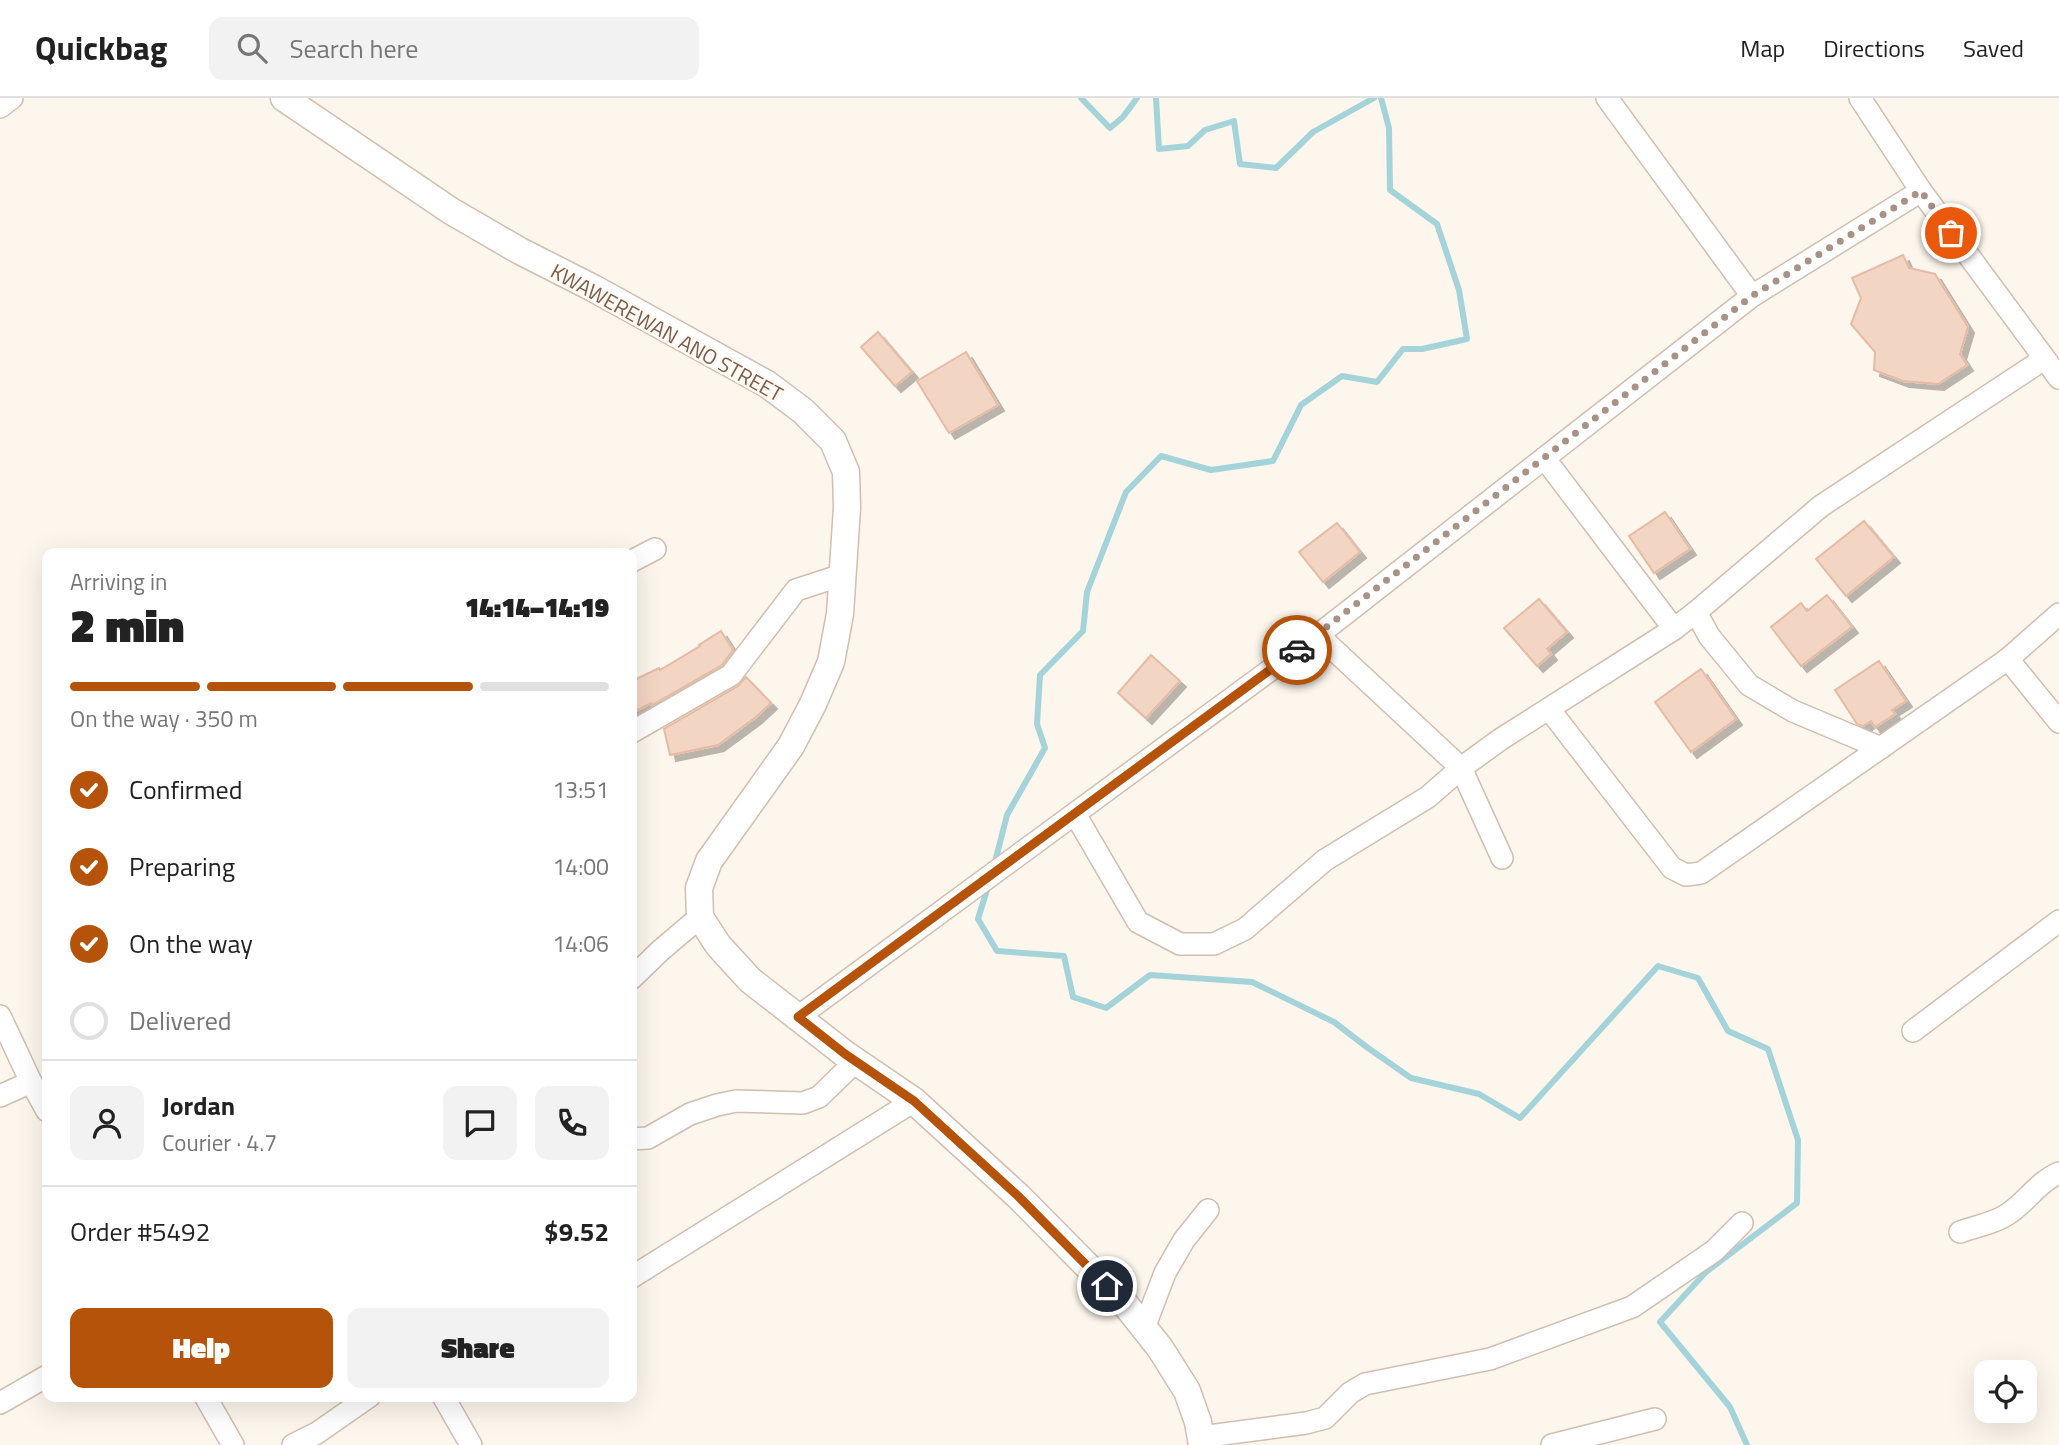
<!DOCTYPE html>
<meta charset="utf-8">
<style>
body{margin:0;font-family:"Titillium Web",sans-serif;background:#f2f2f2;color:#222;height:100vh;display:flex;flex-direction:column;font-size:26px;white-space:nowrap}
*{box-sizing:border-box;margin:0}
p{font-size:23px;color:#767676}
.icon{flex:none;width:38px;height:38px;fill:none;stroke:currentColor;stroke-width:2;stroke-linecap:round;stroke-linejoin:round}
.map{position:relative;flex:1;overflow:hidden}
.drawer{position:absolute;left:42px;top:450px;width:595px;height:854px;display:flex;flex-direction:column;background:#fff;border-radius:14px;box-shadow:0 7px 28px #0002}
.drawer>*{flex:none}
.fabs{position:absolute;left:1974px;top:1262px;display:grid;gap:14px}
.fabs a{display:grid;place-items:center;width:63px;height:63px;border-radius:14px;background:#fff;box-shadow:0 7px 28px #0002;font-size:35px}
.pin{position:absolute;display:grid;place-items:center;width:60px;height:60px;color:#fff;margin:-30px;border:4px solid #fff;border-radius:50%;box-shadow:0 2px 7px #0007}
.courier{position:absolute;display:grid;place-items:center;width:70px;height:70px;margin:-35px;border:5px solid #b45309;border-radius:50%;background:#fff;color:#222;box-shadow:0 2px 9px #0007}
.summary em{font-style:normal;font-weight:800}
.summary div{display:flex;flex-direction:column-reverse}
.summary{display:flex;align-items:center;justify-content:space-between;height:119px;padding:0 28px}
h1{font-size:46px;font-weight:800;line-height:52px}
.bar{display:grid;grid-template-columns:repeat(4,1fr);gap:10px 7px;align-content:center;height:84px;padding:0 28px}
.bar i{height:9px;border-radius:5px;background:#e0e0e0}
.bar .on{background:#b45309}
.bar p{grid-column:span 4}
.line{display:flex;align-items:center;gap:18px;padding:0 28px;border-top:2px solid #e0e0e0}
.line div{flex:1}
.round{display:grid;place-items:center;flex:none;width:74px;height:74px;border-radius:14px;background:#f2f2f2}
ol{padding:0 28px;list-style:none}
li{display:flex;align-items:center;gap:21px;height:77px}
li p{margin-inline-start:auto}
li .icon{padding:7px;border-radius:50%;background:#b45309;color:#fff;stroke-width:4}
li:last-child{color:#767676}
li i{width:38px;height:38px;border:4px solid #e0e0e0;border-radius:50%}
.button{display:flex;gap:14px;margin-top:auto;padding:14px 28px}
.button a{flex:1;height:80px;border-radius:14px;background:#b45309;color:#fff;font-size:28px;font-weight:800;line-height:80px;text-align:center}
.button a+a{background:#f2f2f2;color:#222}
header{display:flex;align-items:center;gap:42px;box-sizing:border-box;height:98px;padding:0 35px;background:#fff;border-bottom:2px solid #e0e0e0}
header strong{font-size:33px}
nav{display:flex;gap:38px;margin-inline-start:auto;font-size:24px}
.search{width:490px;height:63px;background:#f2f2f2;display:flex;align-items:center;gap:18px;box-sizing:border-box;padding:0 24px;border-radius:14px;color:#767676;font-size:26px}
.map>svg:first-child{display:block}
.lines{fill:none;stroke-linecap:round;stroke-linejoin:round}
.stream{stroke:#a5d3da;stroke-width:6}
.building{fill:#f3d5c3;stroke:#e6bba3;stroke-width:2;filter:url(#shadow)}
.minor-casing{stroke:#d1beb0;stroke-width:24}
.tertiary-casing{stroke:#d1beb0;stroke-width:29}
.minor{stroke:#fff;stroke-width:21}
.tertiary{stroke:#fff;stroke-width:26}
.done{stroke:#a89285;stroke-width:7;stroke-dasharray:0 12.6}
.route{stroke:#b45309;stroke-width:9}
.labels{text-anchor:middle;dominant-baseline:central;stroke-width:5;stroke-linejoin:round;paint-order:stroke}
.street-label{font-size:21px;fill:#7a5c4d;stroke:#fffaf3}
</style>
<header>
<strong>Quickbag</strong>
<div class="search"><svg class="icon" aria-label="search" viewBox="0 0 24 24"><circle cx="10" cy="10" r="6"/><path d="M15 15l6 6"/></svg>Search here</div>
<nav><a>Map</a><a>Directions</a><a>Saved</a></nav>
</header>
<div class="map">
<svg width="2059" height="1347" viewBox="0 0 2059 1347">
<defs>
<filter id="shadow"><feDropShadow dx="6" dy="6" stdDeviation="0" flood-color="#0004"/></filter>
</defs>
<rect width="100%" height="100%" fill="#fdf6ec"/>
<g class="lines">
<!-- stream -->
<g class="stream">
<polyline points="1081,0 1110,30 1123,19 1137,0"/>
<polyline points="1156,0 1159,51 1188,48 1205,32 1234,23 1240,66 1276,70 1313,34 1374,0"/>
<polyline points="994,768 1007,717 1045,650 1037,626 1040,577 1083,533 1087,494 1126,394 1161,358 1211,372 1273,363 1301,307 1342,278 1377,284 1403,251 1422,251 1467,241 1459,192 1437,126 1390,92 1389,30 1381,0"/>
<polyline points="989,785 978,821 997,853 1064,858 1073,899 1106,910 1150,877 1252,884 1334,924 1368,950 1411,980 1479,996 1520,1020 1658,868 1698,880 1728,933 1768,951 1798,1042 1797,1105 1706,1174 1660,1224 1730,1309 1747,1347"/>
</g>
</g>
<!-- building -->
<g class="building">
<polygon points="1903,157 1909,170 1935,176 1968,229 1960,256 1967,267 1938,286 1903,283 1874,272 1875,254 1851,226 1861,200 1852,180"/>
<polygon points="878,234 912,274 895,288 861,249"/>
<polygon points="966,254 998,307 949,335 917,283"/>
<polygon points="1665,414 1690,451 1654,475 1629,438"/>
<polygon points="1864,423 1894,459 1846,498 1816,461"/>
<polygon points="1337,425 1360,454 1323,484 1299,454"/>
<polygon points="1827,497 1852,529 1801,568 1771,529 1801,505 1807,513"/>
<polygon points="1539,501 1567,534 1547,551 1551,556 1537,568 1504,530"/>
<polygon points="721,533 733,552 722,567 652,607 651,605 632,615 632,583 659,570 660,572 700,548 699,547"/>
<polygon points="1151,557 1180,583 1146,620 1118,595"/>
<polygon points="1879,563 1906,603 1892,612 1895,616 1875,629 1871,623 1863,628 1857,626 1835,592"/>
<polygon points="1701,571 1736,621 1691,654 1655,604"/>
<polygon points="746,579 771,605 756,619 718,647 670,657 664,631 738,588"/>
</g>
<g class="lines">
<!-- minor casing -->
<g class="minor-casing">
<g id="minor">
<polyline points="1607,0 1752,198"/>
<polyline points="1860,0 1921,93 2059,280"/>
<polyline points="0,9 12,0"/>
<polyline points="1545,361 1674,531"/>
<polyline points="632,463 655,451"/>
<polyline points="1696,514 1709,538 1749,587 1793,613 1881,650"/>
<polyline points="1318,537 1461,670 1502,760"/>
<polyline points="2008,561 2059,624"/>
<polyline points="1549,611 1672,770 1686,777 1701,775 2008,561 2059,516"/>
<polyline points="632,634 731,577 796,492 842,477"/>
<polyline points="1075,716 1138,824 1180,846 1214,846 1245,831 1325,762 1428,699 1461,670 1501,641 1674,531 1696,514 1821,408 2044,261"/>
<polyline points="632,880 661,852 700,819"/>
<polyline points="0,918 31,984"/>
<polyline points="798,919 1318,537 1752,198 1921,93"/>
<polyline points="1913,933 2059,823"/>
<polyline points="0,998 31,984 47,1013"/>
<polyline points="632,1041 648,1040 690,1016 717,1007 736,1003 803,1005 819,999 856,963"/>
<path d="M1960 1134C1974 1129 1990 1126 2003 1119 2024 1108 2037 1084 2059 1075"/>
<polyline points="632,1179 914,1003"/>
<polyline points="1144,1230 1165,1175 1184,1142 1208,1112"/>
<polyline points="205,1298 233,1347"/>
<polyline points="443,1298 471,1347"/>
<polyline points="0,1305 47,1278"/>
<polyline points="1201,1339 1306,1325 1325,1320 1350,1295 1365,1286 1490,1261 1632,1209 1714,1153 1742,1125"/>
<polyline points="293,1347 317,1335 370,1298"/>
<polyline points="1552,1347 1655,1321"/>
</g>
</g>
<!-- tertiary casing -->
<g class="tertiary-casing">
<polyline id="tertiary" points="284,0 451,113 520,153 593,190 767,286 803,313 833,343 846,374 847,410 840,516 831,564 813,606 791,648 709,763 699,790 700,819 718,847 750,882 845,956 914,1003 1018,1098 1125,1206 1160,1250 1187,1293 1198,1324 1202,1347"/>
</g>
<!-- minor -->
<use href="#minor" class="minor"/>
<!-- tertiary -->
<use href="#tertiary" class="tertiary"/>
</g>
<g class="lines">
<!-- done -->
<polyline class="done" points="1297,552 1752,198 1921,93 1951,135"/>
<!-- route -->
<polyline class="route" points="1107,1188 1018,1098 914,1003 845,956 798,919 1297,552"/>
</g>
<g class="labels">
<!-- street labels -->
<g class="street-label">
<text transform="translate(667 234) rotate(29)">KWAWEREWAN ANO STREET</text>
</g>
</g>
</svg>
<div class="fabs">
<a><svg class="icon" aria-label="locate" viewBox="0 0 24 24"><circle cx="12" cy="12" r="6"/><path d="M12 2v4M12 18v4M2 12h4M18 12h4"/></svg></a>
</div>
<div class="pin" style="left:1951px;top:135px;background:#ea580c"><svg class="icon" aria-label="bag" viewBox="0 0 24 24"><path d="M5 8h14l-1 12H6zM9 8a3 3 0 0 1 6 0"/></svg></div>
<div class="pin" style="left:1107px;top:1188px;background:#1f2937"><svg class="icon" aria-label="home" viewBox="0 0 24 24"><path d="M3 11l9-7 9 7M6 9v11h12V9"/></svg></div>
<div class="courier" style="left:1297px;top:552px"><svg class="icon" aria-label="car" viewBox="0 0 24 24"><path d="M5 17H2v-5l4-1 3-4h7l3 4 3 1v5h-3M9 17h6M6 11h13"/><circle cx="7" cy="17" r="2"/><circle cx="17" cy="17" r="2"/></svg></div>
<section class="drawer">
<div class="summary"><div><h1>2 min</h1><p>Arriving in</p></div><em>14:14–14:19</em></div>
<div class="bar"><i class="on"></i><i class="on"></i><i class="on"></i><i></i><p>On the way · 350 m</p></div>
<ol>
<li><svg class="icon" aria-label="check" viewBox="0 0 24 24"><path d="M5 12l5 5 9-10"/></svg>Confirmed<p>13:51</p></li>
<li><svg class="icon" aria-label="check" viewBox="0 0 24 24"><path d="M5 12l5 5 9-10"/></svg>Preparing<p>14:00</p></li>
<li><svg class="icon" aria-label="check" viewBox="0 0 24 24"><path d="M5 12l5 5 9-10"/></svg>On the way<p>14:06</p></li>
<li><i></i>Delivered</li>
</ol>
<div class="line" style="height:126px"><a class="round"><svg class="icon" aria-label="person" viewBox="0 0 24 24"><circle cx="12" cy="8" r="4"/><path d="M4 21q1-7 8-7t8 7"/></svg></a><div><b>Jordan</b><p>Courier · 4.7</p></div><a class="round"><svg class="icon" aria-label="chat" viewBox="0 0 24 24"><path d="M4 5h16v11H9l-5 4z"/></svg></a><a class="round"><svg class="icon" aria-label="phone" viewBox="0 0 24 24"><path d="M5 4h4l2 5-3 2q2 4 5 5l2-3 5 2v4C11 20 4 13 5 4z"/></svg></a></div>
<div class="line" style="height:91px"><div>Order #5492</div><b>$9.52</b></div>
<div class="button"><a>Help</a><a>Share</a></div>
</section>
</div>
